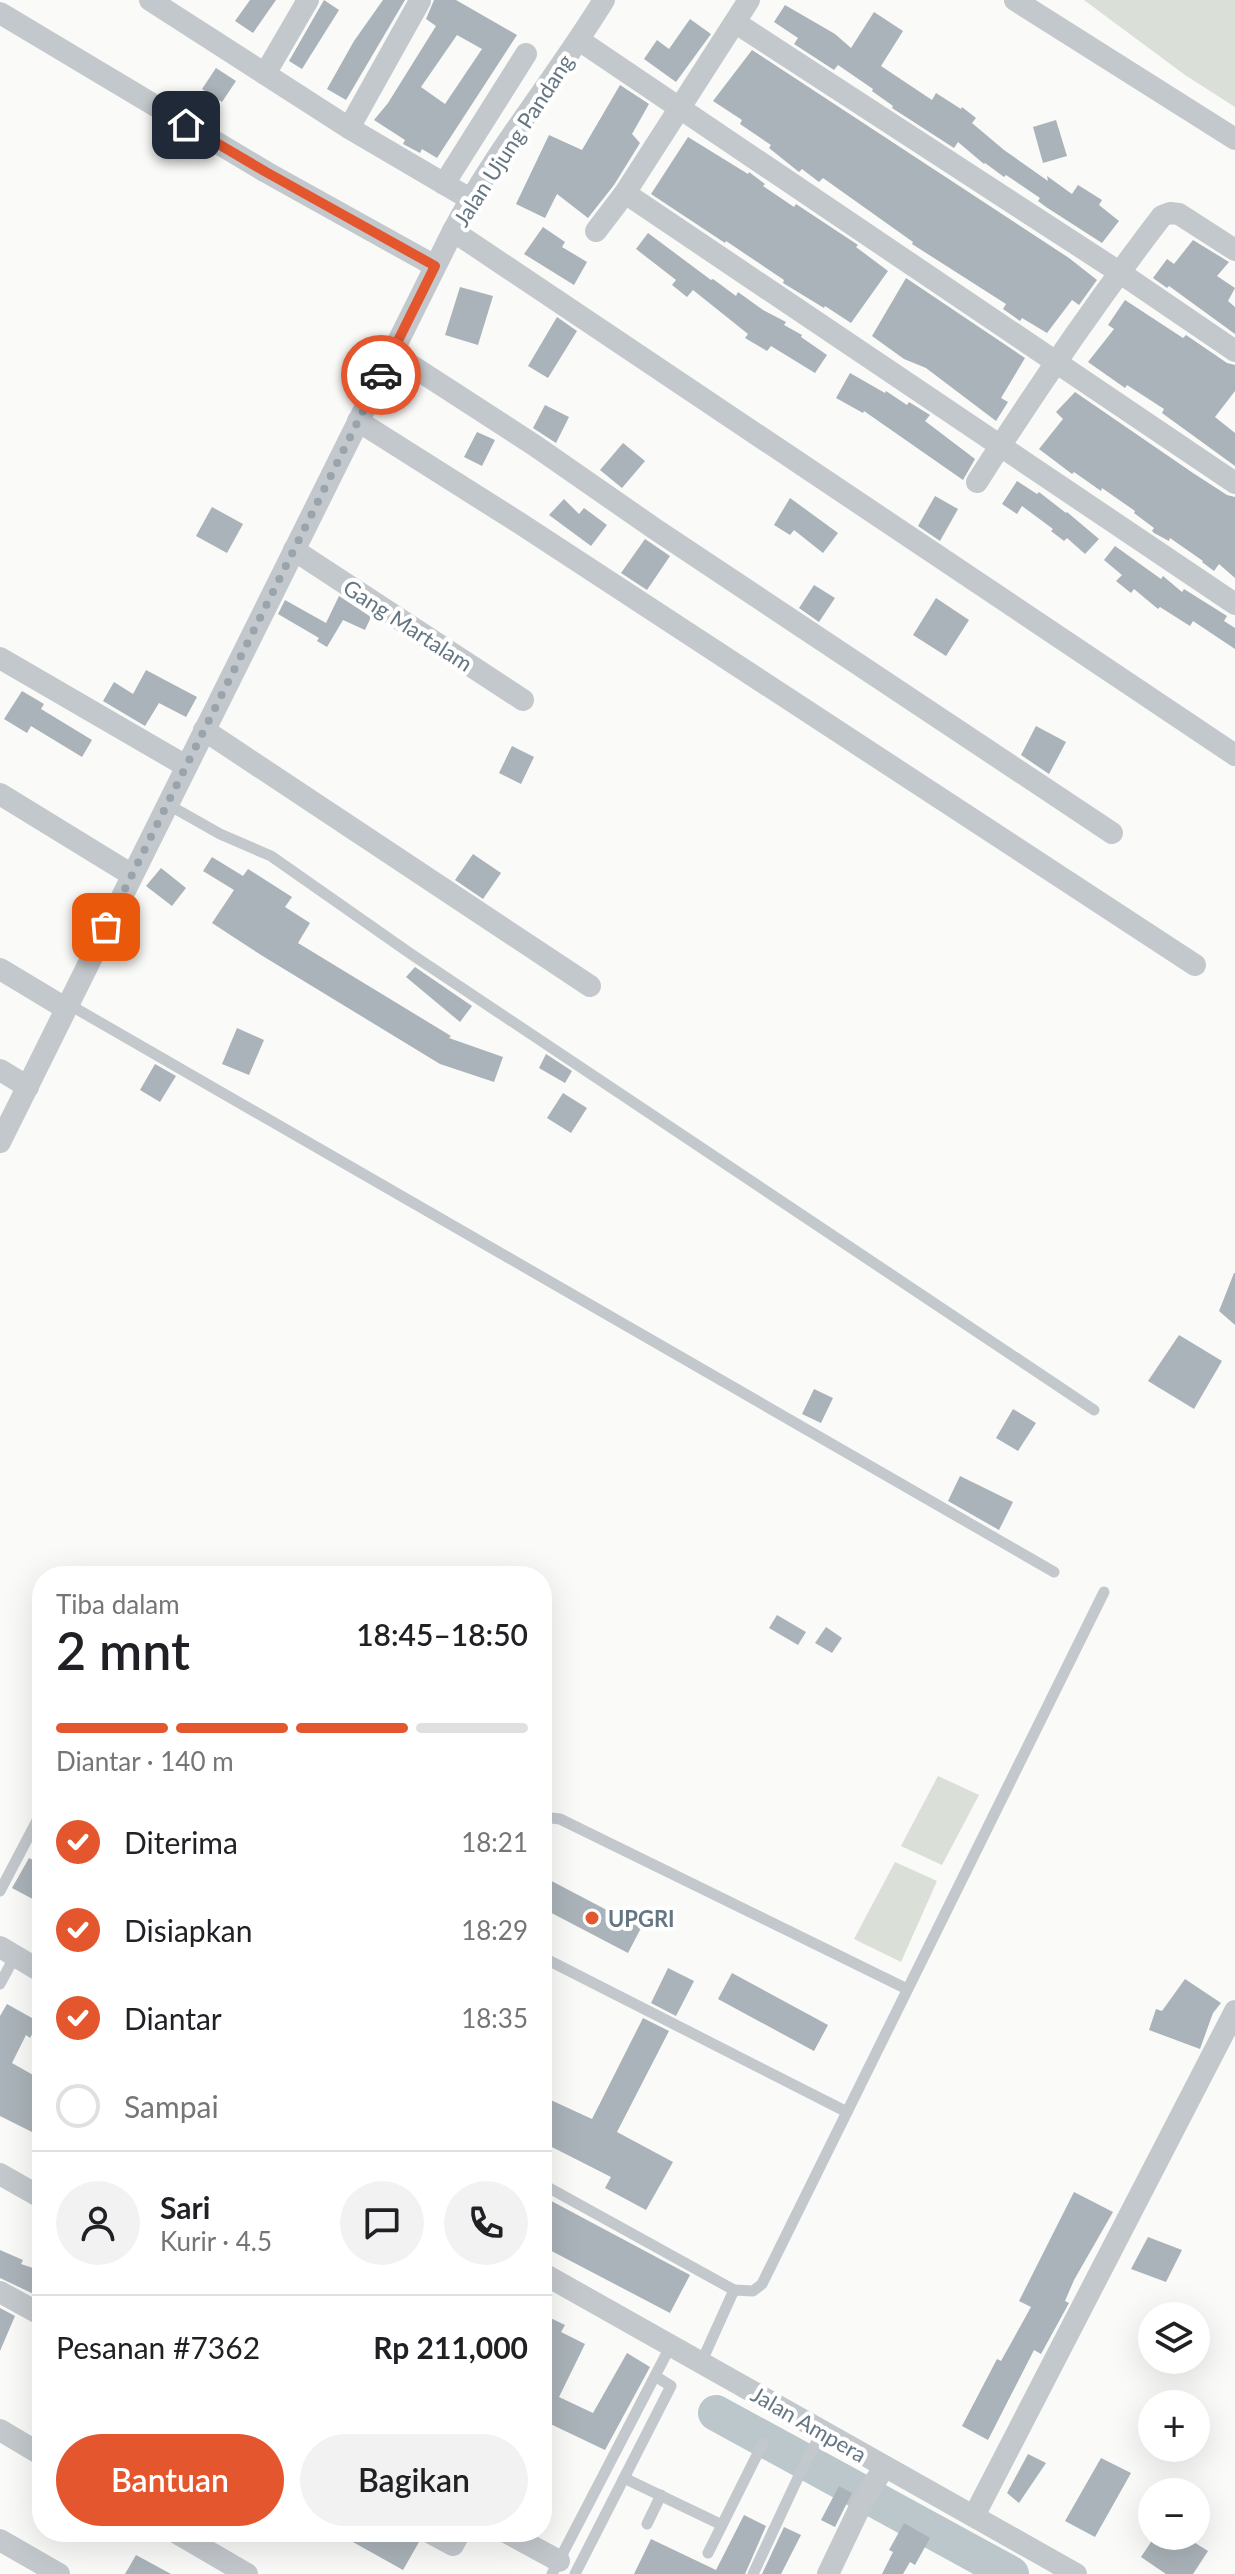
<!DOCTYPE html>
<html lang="id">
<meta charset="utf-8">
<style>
body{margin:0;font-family:Lato,sans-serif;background:#f2f2f2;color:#202124;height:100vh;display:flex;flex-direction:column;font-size:30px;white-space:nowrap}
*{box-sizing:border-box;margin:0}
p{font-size:26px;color:#757577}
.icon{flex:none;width:44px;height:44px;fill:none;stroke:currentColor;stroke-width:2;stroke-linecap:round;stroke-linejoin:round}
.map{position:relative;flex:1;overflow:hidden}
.details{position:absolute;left:32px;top:1566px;width:520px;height:976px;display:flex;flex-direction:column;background:#fff;border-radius:32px;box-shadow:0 8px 32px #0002}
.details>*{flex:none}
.controls{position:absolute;left:1138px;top:2302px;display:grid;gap:16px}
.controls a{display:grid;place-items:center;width:72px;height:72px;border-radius:50%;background:#fff;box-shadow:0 8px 32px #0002;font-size:40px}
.pin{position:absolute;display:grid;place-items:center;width:68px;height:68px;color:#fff;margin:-34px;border-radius:16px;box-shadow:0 4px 12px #0006}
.courier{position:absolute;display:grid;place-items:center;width:80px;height:80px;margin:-40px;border:6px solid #e4572e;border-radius:50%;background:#fff;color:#222;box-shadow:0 2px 10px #0007}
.headline em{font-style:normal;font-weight:600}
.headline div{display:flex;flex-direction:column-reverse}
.headline{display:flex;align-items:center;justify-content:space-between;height:136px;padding:0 24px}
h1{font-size:52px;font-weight:600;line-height:60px}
.bar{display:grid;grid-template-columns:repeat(4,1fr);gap:12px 8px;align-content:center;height:96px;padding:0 24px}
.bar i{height:10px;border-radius:6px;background:#e0e0e0}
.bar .current{background:#e4572e}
.bar p{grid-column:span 4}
.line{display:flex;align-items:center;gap:20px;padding:0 24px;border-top:2px solid #e0e0e0}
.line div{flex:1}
.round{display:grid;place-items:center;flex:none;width:84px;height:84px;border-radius:42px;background:#f2f2f2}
ol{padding:0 24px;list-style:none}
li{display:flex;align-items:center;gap:24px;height:88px}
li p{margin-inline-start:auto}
li .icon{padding:8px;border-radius:50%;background:#e4572e;color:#fff;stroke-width:4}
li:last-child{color:#757577}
li i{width:44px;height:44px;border:4px solid #e0e0e0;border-radius:50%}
.button{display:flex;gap:16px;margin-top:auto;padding:16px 24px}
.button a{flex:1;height:92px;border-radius:48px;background:#e4572e;color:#fff;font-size:32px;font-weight:600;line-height:92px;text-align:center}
.button a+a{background:#f2f2f2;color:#202124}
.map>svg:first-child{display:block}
.green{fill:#dadfd7}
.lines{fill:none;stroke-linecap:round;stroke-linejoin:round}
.river{stroke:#bbc7cb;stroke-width:36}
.building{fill:#aab3b9;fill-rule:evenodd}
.service{stroke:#c3c8cc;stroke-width:11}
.minor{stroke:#c3c8cc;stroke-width:22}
.done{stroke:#99a4ac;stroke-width:8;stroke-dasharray:0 14.4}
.route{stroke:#e4572e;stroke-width:10}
.poi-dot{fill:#e4572e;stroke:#fff;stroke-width:3}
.labels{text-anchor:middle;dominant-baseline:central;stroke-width:8;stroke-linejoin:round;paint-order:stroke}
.street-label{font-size:22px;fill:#657683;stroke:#fff}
.poi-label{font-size:22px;font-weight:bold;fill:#657683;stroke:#fff;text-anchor:start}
</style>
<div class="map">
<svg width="1235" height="2574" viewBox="0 0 1235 2574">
<rect width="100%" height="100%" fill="#fafaf8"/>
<!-- green -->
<g class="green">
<polygon points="1084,0 1235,0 1235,107 1185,75"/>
<polygon points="938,1776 979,1795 942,1865 901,1846"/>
<polygon points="895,1862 937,1881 901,1962 854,1939"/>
</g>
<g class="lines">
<!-- river -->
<polyline class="river" points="716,2413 1011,2574"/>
</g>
<!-- building -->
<g class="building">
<polygon points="250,0 276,0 253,33 235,21"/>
<polygon points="324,0 339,10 302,69 289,61"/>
<polygon points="383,0 405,0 346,100 327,89 354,41"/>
<path d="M434 0H456L517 35 437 158 422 149 420 153 403 144 405 140 374 120 388 103 436 26 426 19ZM457 35 482 49 445 104 421 87Z"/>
<polygon points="785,5 835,34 851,48 874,12 903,31 881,66 932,100 936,93 961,109 962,107 976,118 972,123 1004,150 1048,181 1047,176 1072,194 1078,185 1102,200 1099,205 1119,221 1102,243 1046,207 1038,201 1040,198 1006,175 1004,177 985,163 984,164 958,142 954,148 892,108 893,106 872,91 873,89 838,65 834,70 794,44 798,38 774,22"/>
<polygon points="690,19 711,34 676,82 644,59 657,40 669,49"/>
<polygon points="752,50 1069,258 1097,280 1079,305 1072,300 1047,333 1022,318 1020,321 1003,309 1006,304 912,244 913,242 823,178 819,182 802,169 799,172 769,148 771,145 740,124 742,120 713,101"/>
<polygon points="216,68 236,81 222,102 202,89"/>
<polygon points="620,85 649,104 632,134 640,143 614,185 588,218 557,194 545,218 516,204 549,135 582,150"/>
<polygon points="1056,120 1067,156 1043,163 1033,127"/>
<polygon points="688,137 748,174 749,172 765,184 763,186 794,207 796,204 858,245 856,247 888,271 851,323 825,306 824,308 783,283 784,280 726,241 725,243 651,194"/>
<polygon points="543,227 565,242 562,247 587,262 574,285 524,254"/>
<polygon points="648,233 711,280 713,279 736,296 738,292 763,310 786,322 784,325 802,335 801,337 827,355 815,373 771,346 767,351 745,338 748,334 693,290 687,297 672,285 676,280 636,249"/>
<polygon points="1193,240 1229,262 1217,276 1235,288 1228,301 1235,307 1235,334 1169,286 1167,288 1153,278 1167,259 1174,264"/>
<polygon points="906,278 1025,358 1001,398 1008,402 996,421 926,368 904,359 872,336"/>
<polygon points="460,287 493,296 478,345 445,335"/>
<polygon points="1125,300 1183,338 1186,335 1227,363 1235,365 1235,391 1215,417 1235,433 1235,466 1162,413 1164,409 1127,385 1125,388 1088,362 1114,329 1108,325"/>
<polygon points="557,317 577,331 548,378 528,366"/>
<polygon points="850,373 885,393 886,391 907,405 909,402 930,415 925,421 975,459 963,480 864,411 863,413 836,398"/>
<polygon points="1075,392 1193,473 1227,495 1235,497 1235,578 1219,564 1214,571 1202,562 1203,561 1170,538 1169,541 1154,533 1152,531 1154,528 1134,513 1135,511 1102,488 1101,491 1074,472 1072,474 1039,449 1063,419 1056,412"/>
<polygon points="545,405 569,417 556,443 533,428"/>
<polygon points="477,432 495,440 482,466 464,457"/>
<polygon points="623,443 645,461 622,488 600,470"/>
<polygon points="1017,481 1037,494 1039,492 1066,513 1067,512 1099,539 1085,554 1067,538 1064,541 1051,531 1053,529 1022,506 1017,514 1002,504"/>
<polygon points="935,496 958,509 940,541 918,526"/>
<polygon points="790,498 838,533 823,553 794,530 790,535 774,525"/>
<polygon points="564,499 579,514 584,508 607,525 591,546 549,515"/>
<polygon points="212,507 243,524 227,553 196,536"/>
<polygon points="645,539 670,556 647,590 621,573"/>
<polygon points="1115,546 1161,579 1163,576 1182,592 1184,589 1227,616 1224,621 1235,628 1235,649 1193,621 1190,626 1160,607 1158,609 1134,589 1131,593 1116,581 1122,575 1104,560"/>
<polygon points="814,585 835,598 819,622 799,608"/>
<polygon points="339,596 371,617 365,630 343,620 327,647 317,641 319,638 278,614 285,600 326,623"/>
<polygon points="936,598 969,620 946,656 913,635"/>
<polygon points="146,670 197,697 186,717 159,703 145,726 103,701 114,682 133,694"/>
<polygon points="22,691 44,704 41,709 92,740 82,757 31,726 27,733 4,719"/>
<polygon points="1036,726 1066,742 1049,774 1021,755"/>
<polygon points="512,746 534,757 521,784 499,773"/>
<polygon points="473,854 501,873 483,899 455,880"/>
<polygon points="212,857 243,876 248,869 292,897 285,907 310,923 298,943 451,1036 449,1038 503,1057 494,1082 440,1064 261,955 212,923 234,890 203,871"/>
<polygon points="161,868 186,888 172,906 146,886"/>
<polygon points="415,967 472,1006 460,1022 406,977"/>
<polygon points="237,1028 264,1040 249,1075 222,1064"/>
<polygon points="546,1054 572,1071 565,1083 539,1068"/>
<polygon points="155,1064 176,1076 160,1102 140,1090"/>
<polygon points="563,1093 587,1108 571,1133 547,1118"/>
<polygon points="1234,1273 1235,1273 1235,1325 1219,1311"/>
<polygon points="1179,1335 1222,1361 1194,1409 1148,1381"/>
<polygon points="814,1389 833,1398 821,1423 802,1414"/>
<polygon points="1013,1409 1036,1423 1018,1451 996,1438"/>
<polygon points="960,1476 1013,1502 999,1530 948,1501"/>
<polygon points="777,1615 806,1632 798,1645 769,1628"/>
<polygon points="826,1627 842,1638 832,1653 815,1643"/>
<polygon points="29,1858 42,1865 42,1904 12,1888"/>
<polygon points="542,1876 641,1928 628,1953 542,1908"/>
<polygon points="668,1968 694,1981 676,2016 651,2003"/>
<polygon points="732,1973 828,2025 814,2051 718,1999"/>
<polygon points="1185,1979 1221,2003 1213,2013 1200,2049 1149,2030 1156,2009 1162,2011"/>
<polygon points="7,2004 39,2022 30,2038 26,2035 12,2063 42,2080 42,2137 0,2116 0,2016"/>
<polygon points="643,2018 669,2031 617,2132 673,2162 646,2210 605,2188 611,2177 542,2142 542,2096 592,2119"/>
<polygon points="1074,2192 1113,2212 1074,2280 1065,2301 1069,2303 1052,2334 1041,2354 1034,2350 988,2440 962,2426 997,2359 1001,2361 1031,2307 1019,2301"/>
<polygon points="542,2196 690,2275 670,2313 542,2246"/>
<polygon points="1148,2237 1182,2250 1166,2282 1131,2269"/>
<polygon points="0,2250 23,2260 21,2264 42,2271 42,2298 0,2278"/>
<polygon points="0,2308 15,2316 0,2351"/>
<polygon points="542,2314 565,2325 561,2332 585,2344 559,2397 593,2413 627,2353 650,2367 605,2450 542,2420"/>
<polygon points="1028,2454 1046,2463 1019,2503 1007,2493"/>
<polygon points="1101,2458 1131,2473 1095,2537 1065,2521"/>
<polygon points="839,2486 852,2493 835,2527 821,2520"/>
<polygon points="744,2515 766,2526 745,2574 634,2574 651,2539 716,2570"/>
<polygon points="904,2523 930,2538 915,2565 910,2562 903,2574 882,2574 893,2552 889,2550"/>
<polygon points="784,2527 801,2535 781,2574 762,2574"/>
<polygon points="335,2532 402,2532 419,2542 403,2570"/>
<polygon points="1155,2536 1184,2536 1208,2551 1193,2574 1166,2574 1141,2557"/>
<polygon points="136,2555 171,2574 125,2574"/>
</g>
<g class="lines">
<!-- service -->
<g class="service">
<polyline points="167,804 220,834 271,856 411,954 1094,1410"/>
<polyline points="68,1004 1054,1572"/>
<polyline points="542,1817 560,1819 907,1989"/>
<polyline points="0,1891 42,1811"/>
<polyline points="542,1957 847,2112"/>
<polyline points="0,1984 15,1956"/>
<polyline points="542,2184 734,2290"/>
<polyline points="701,2363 734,2290 753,2291 762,2284 1104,1592"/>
<polyline points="624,2478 722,2525 763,2443"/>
<polyline points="647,2524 661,2495"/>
<polyline points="708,2553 722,2525"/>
<polyline points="552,2574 670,2347"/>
<polyline points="575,2574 671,2386 655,2376"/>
<polyline points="753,2574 803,2467 822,2432"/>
</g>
<!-- minor -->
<g class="minor">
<polyline points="150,0 349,128 470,199"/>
<polyline points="1015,0 1235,139"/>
<polyline points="0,13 266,172 435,266"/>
<polyline points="736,23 1119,272 1235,351"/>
<polyline points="579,40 1235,483"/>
<polyline points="265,74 308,0"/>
<polyline points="349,128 420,1"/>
<polyline points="444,184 526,54"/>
<polyline points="625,193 1235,604"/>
<polyline points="453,231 1235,755"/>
<polyline points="596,231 625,193 749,0"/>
<polyline points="392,353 534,445 655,529 1112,833"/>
<polyline points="358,421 521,524 1195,965"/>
<path d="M977 482C1035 391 1096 302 1162 216L1170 213 1179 214 1235 250"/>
<polyline points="294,550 523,700"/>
<polyline points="0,658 186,766"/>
<polyline points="204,730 590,986"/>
<polyline points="0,794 132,875"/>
<polyline points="0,969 65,1008"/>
<polyline points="0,1070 28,1087"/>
<path d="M0 1142 453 231C496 150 556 78 604 0"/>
<polyline points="0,1947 42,1972"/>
<polyline points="0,2174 42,2198"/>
<polyline points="542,2273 1076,2574"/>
<polyline points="0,2292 42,2315"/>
<polyline points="0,2430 42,2455"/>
<polyline points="974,2516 1235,2011"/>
<polyline points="175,2532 247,2574"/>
<polyline points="429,2532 453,2545 460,2532"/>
<polyline points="506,2532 559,2561"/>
<polyline points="0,2540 59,2574"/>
<polyline points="828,2574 861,2505 884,2467"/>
</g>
</g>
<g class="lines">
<!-- done -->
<polyline class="done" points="106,927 381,375"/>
<!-- route -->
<polyline class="route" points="186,125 266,172 435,266 381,375"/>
</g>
<!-- markers -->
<circle class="poi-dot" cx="592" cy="1918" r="8"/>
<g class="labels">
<!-- street labels -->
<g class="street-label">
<text transform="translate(513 140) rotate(-57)">Jalan Ujung Pandang</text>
<text transform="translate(408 625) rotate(33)">Gang Martalam</text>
<text transform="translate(809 2424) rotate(30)">Jalan Ampera</text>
</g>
<!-- poi labels -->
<g class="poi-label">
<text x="608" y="1918">UPGRI</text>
</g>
</g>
</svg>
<div class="controls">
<a><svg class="icon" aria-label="layers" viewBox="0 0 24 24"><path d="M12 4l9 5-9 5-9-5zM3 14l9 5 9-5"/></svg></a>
<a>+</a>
<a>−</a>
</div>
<div class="pin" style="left:106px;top:927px;background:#ea580c"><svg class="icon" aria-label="bag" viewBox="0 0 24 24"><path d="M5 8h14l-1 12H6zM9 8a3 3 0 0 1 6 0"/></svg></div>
<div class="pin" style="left:186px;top:125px;background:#1f2937"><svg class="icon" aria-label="home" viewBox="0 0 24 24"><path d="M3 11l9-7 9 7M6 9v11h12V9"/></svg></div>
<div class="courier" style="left:381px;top:375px"><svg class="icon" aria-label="car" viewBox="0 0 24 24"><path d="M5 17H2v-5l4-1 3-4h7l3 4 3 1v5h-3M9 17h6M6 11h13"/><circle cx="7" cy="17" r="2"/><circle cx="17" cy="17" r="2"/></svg></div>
<section class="details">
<div class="headline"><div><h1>2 mnt</h1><p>Tiba dalam</p></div><em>18:45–18:50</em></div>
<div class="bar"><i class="current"></i><i class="current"></i><i class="current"></i><i></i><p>Diantar · 140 m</p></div>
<ol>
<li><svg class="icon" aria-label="check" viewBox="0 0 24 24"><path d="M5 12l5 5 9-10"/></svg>Diterima<p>18:21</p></li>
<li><svg class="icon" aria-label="check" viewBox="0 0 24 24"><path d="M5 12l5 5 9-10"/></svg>Disiapkan<p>18:29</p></li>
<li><svg class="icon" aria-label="check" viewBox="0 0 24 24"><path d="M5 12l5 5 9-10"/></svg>Diantar<p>18:35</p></li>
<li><i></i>Sampai</li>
</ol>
<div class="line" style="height:144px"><a class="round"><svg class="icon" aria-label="person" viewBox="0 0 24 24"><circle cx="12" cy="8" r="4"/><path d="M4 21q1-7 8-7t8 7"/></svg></a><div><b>Sari</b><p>Kurir · 4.5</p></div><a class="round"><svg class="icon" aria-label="chat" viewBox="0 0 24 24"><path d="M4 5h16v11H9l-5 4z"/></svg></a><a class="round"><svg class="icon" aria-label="phone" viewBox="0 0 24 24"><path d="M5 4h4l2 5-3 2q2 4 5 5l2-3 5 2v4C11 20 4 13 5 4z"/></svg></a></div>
<div class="line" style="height:104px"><div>Pesanan #7362</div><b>Rp 211,000</b></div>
<div class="button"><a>Bantuan</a><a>Bagikan</a></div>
</section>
</div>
